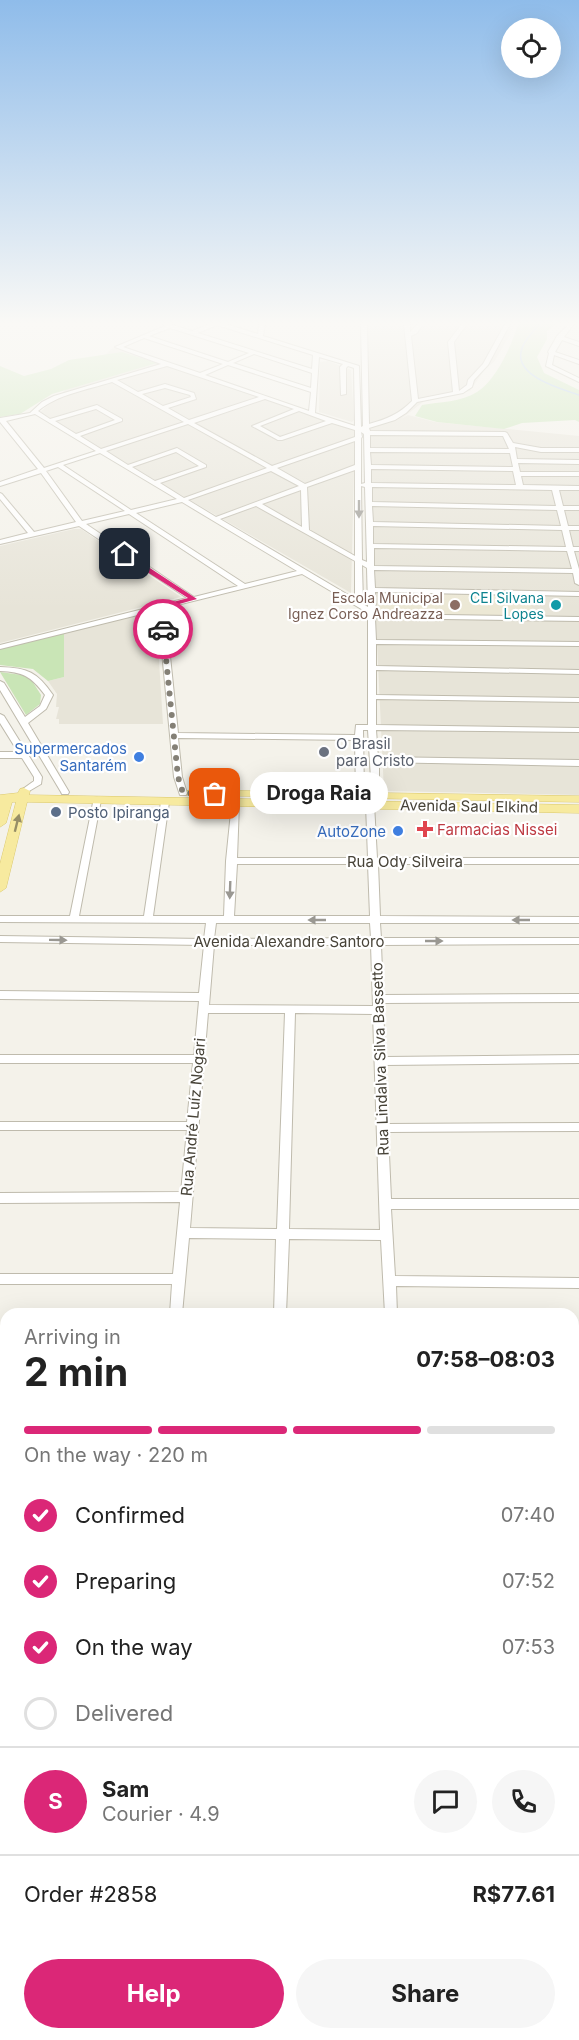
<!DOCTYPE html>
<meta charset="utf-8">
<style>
body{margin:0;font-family:Inter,sans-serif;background:#f6f6f6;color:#222;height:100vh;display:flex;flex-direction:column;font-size:22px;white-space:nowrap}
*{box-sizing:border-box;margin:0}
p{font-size:20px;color:#767676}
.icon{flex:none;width:33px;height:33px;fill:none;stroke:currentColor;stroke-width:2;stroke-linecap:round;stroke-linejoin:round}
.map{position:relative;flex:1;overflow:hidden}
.details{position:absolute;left:0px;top:1308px;width:579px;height:732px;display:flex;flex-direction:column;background:#fff;border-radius:18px 18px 0 0;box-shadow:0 6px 24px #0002}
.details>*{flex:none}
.fabs{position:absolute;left:501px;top:18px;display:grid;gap:12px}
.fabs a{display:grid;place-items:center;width:60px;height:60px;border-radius:50%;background:#fff;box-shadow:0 6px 24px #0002;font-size:30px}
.pin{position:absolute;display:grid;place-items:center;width:51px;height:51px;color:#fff;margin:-26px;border-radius:12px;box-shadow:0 3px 9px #0006}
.courier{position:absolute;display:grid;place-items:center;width:60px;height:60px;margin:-30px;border:4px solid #db2777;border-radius:50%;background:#fff;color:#222;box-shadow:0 2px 8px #0007}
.bubble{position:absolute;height:42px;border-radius:21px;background:#fff;box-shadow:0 6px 24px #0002;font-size:20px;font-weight:700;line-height:42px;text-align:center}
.overview em{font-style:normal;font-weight:700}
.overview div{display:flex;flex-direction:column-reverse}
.overview{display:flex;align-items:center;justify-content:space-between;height:102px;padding:0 24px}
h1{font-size:39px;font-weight:700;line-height:45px}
.bar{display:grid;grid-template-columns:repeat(4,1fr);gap:9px 6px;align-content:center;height:72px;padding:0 24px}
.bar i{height:8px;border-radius:4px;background:#e0e0e0}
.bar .current{background:#db2777}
.bar p{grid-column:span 4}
.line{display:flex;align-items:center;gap:15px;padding:0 24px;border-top:2px solid #e0e0e0}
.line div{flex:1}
.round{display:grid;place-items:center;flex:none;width:63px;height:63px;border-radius:32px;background:#f6f6f6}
ol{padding:0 24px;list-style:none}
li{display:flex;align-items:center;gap:18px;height:66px}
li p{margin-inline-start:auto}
li .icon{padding:6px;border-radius:50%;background:#db2777;color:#fff;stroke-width:4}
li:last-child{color:#767676}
li i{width:33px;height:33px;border:3px solid #e0e0e0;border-radius:50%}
.primary-button{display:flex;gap:12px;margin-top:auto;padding:12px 24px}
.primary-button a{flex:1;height:69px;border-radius:36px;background:#db2777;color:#fff;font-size:24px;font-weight:700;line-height:69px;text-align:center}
.primary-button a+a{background:#f6f6f6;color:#222}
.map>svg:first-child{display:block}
.residential{fill:#e7e4d8}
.education{fill:#ece8d5}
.green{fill:#c9e5b6}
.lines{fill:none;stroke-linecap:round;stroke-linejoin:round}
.stream{stroke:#abc8ec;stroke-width:1.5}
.minor-casing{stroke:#bfbbad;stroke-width:2}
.major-casing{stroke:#dcca70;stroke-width:1}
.minor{fill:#fff;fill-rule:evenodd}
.major{fill:#f7ea9f;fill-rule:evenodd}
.oneway{fill:#9a9892}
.oneway2{fill:#968e66}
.route{fill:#db2777}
.done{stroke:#848076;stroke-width:6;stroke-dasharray:0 10.8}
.education-dot{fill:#8d6e63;stroke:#fff;stroke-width:2}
.culture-dot{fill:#0f9aa8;stroke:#fff;stroke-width:2}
.worship-dot{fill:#6b7280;stroke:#fff;stroke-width:2}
.shop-dot{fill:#3f7fe0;stroke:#fff;stroke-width:2}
.service-dot{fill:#5c6f8a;stroke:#fff;stroke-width:2}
.health-dot{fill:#e0444e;stroke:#fff;stroke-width:2}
.labels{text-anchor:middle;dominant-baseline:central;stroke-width:4.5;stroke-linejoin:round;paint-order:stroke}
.far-education-label{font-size:14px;fill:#785e54;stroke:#fff;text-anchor:end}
.far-culture-label{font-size:14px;fill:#0d838f;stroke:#fff;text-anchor:end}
.worship-label{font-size:15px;fill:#5b616d;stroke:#fff;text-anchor:start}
.shop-label{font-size:15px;fill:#366cbe;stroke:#fff;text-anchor:end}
.street-label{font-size:15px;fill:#474338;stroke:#fff}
.service-label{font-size:15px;fill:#4e5e75;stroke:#fff;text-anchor:start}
.health-label{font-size:15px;fill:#be3a42;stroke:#fff;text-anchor:start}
</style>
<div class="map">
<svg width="579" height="2040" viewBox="0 0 579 2040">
<rect width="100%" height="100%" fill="#f4f2ea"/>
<!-- residential -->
<g class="residential">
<polygon points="362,324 516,324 494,362 485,369 470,391 427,399 401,419 408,415 435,422 579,436 579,795 384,791"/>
<polygon points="114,347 355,430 351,593 39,413"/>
<polygon points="328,361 351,370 354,420 352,422 319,412 320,362"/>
<polygon points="74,529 81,529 181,597 0,643 0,546"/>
<polygon points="150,611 156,613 163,724 59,724 59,719 56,719 59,707 56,707 57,694 48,681 64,677 64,632"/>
</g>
<!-- education -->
<polygon class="education" points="379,592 529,595 534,616 380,614"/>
<!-- green -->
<g class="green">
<path d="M518 324H556L547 331V339L537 357 544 373 579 390V422L575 420 522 423 504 429 437 422 415 416 422 405C439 402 462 402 477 392 496 380 512 345 518 324Z"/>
<polygon points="122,352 157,363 52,394 20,414 0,417 0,366 24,376 51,369 69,360"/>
<polygon points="64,632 64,677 48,681 33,669 0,665 0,647"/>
<polygon points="0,672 29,676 41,695 40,704 26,715"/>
</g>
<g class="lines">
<!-- stream -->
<path class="stream" d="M540 324C533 332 523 341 521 352 516 377 562 389 579 395"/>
<!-- minor casing -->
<g class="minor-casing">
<g id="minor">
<path d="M162 324H170L192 331 210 324H226L258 334 259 324H265L263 336 359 366 361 427 363 426 361 324H367L369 424C387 419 399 414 412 401L404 324H410V332L418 324H423L417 333 411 336 418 399 453 392 448 342 462 324H467L454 342 459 391 467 385 468 380 483 364 505 324H510L488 365 474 380 472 387 463 393 417 402 406 413 395 420 369 428 370 431 505 432 507 433 513 443 541 448H579V452H541L515 447 517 459 579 460V464L518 463 520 472H579V476H521L523 485 579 486V490H559L563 506H579V510H564L568 526H579V530H569L573 547H579V551H574L579 569V585L575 583 573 573 374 570 375 588 579 592V596L375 592 376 614 579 617V621L375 618 376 640 579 642V646L376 644V666L579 670V674L376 670V695L579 698V702L376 699V725L579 728V732L376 730 378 757 579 760V766L379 762V788L374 804 377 858H579V864H378L380 916 579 917V923H380L381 938H579V944L381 945 383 995 579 994V1002L383 1003 385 1057 579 1055V1063L385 1065 388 1124 579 1123V1131L388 1132 391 1199H579V1209H391L395 1276 579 1278V1288L396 1286 397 1314H385L381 1240 289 1239 286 1314H274L276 1239 189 1238 182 1314H170L172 1284H0V1274H173L180 1202 0 1203V1193L181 1192 187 1130H0V1122H187L193 1063H0V1055H194L199 1001 0 999V991L199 993 204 945 0 942V936L204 939 206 923 0 922V916H70L94 798 97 797 101 800 79 916H144L161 802 165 799 169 802 153 916H224L226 861 232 802H238L239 804 237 858H368L366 805 356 794 355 740 178 738 182 777 187 793 186 795H180L174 777 158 610 0 649V645L187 598 79 526 0 544V540L28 533 0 499V493L2 494 34 532 76 522 41 473 0 486V482L38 469 0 422V418L30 413 42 402 54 396 161 364 115 347 165 326ZM217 325 313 355 312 369 198 333ZM170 328 249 353 228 362 149 336ZM144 338 223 364 200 373 123 347ZM254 354 312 373 311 388 233 363ZM319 357 343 364 340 367 341 395 346 394V368L348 366 354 368 355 426 315 413ZM228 365 311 392 309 411 205 375ZM167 366 259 397 189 420 168 408 196 399 194 393 165 384 138 392 117 380ZM112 382 184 422 101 449 80 436 122 421V419L97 405 50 419 38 411C58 394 87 390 112 382ZM165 388 190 395 191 397 163 406 142 394ZM265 399 294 409 252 426 278 440H282L332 423 355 430V437L272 466 194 423ZM96 409 115 420 76 434 55 421ZM299 411 326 421 280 437 260 426ZM35 414 96 451 44 468 6 421ZM188 424 267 468 184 498 160 483 206 467V465L177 448 128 465 106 451ZM361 432 364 434 365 483 361 484V438L362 437ZM370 435 503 436 509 449 370 448ZM355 441V465L305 484 277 468ZM176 452 199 466 155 481 132 467ZM370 452 510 453 513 467 371 465ZM100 453 177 499 131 510 63 465ZM58 467 125 511 82 521 46 471ZM371 469 513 471 516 485 371 483ZM355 470V556L309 530 307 487ZM271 471 299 486 216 517 188 500ZM361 486 365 487 367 562 362 560ZM372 487 552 490 556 506 372 502ZM301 490 302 527 262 504ZM182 502 297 571 245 584 136 513ZM256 506 355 561V599L220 519ZM372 506 557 510 561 526 373 522ZM129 514 238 586 194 597 86 524ZM373 526 562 530 566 547 373 544ZM374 548 567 551 572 569 374 566ZM362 565 367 568 368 607 363 604ZM302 574 368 613V725H356L355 735 178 733 165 608ZM363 730H368L371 779 368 797 364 793ZM237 864H368L370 916H234ZM216 923H370L371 938 214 939ZM214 945H371L373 1006 209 1005ZM208 1013H285L277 1229 190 1228ZM295 1013 373 1014 380 1230 289 1229Z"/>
<polygon points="569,324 574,324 564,337 579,342 579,346 562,340 555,352 579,360 579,364 554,355 552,365 579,378 579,382 546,366 549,353 548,352 557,336"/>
<path d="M0 667C28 668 37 672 53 695L46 709 28 723 69 792 68 794H62L61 792 0 690V681L4 683 25 717 40 706 45 695C31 676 23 672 0 671Z"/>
<polygon points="0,714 4,716 42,777 41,784 24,794 20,791 34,781 34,777 22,758 0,758 0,752 18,752 0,723"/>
<rect x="0" y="1357" width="6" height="12"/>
<rect x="573" y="1367" width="6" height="12"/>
<rect x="0" y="1458" width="6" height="14"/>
<rect x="573" y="1468" width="6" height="14"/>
<rect x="0" y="1568" width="6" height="14"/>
<rect x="573" y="1578" width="6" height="14"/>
<rect x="0" y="1594" width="6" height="14"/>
<rect x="573" y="1606" width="6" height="16"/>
<rect x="0" y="1717" width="6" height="16"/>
<rect x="573" y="1752" width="6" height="16"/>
<rect x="0" y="1866" width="6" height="16"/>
<rect x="573" y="1917" width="6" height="18"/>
<polygon points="102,2034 120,2034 119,2040 101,2040"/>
<rect x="252" y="2034" width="18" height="6"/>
<rect x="401" y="2034" width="18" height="6"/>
</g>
</g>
<!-- major casing -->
<g class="major-casing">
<g id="major">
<polygon points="24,788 30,791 29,795 579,805 579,813 27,802 6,888 0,892 0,864 16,802 12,802 6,823 0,827 0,795 18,793 20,789"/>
<polygon points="191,790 579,796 579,802 187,795 187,791"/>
</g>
</g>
<!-- minor -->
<use href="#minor" class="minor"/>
<!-- major -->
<use href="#major" class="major"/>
</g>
<!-- one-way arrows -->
<defs><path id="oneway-solid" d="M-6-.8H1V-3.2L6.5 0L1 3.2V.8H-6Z" transform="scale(1.5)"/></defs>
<g class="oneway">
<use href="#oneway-solid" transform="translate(359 509) rotate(90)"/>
<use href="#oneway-solid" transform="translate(230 890) rotate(92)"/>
<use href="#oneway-solid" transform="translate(317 920) rotate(-180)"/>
<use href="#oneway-solid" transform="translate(521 920) rotate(-180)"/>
<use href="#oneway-solid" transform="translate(58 940) rotate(1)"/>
<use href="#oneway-solid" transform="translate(434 941)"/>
</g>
<use class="oneway2" href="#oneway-solid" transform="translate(17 823) rotate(-76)"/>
<!-- sky -->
<linearGradient id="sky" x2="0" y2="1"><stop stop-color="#8fbcea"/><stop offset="0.53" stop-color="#faf9f6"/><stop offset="1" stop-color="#faf9f6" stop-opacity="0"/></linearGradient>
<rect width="579" height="610" fill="url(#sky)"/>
<!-- route -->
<polygon class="route" points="122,553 127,553 197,599 165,608 166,630 160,629 158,606 188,598 122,556"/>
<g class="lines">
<!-- done -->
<polyline class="done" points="163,629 178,777 183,793 215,794"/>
</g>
<!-- markers -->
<circle class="education-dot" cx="455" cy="605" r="6"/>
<circle class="culture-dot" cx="556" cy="605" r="6"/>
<circle class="worship-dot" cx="324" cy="752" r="6"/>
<g class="shop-dot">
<circle cx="139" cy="757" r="6"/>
<circle cx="398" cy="831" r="6"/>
</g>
<circle class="service-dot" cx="56" cy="812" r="6"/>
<path class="health-dot" d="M422 820h6v6h6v6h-6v6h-6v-6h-6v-6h6z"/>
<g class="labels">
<!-- far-education labels -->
<g class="far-education-label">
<text x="443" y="597">Escola Municipal<tspan x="443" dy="16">Ignez Corso Andreazza</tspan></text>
</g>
<!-- far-culture labels -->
<g class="far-culture-label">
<text x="544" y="597">CEI Silvana<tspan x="544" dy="16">Lopes</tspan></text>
</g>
<!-- worship labels -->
<g class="worship-label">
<text x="336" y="743">O Brasil<tspan x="336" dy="17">para Cristo</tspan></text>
</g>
<!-- shop labels -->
<g class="shop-label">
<text x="127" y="748">Supermercados<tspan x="127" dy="17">Santarém</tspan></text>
<text x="386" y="831">AutoZone</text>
</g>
<!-- street labels -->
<g class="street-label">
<text transform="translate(469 806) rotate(1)">Avenida Saul Elkind</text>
<text x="405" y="861">Rua Ody Silveira</text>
<text x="289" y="941">Avenida Alexandre Santoro</text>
<text transform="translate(380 1059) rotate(-92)">Rua Lindalva Silva Bassetto</text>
<text transform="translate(193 1117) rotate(-85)">Rua André Luíz Nogari</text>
</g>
<!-- service labels -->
<g class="service-label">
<text x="68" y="812">Posto Ipiranga</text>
</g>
<!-- health labels -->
<g class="health-label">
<text x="437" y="829">Farmacias Nissei</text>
</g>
</g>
</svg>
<div class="fabs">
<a><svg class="icon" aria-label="locate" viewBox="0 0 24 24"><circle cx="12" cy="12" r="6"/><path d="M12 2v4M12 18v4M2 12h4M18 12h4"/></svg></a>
</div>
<div class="pin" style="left:215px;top:794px;background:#ea580c"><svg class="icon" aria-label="bag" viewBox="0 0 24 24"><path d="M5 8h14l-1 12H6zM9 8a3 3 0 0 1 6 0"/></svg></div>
<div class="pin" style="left:125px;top:554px;background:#1f2937"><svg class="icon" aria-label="home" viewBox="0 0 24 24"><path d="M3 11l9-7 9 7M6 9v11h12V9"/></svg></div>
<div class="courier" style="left:163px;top:629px"><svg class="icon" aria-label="car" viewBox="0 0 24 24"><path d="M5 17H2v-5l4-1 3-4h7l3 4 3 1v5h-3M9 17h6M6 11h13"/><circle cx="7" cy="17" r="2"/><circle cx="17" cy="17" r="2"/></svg></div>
<div class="bubble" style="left:250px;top:772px;width:138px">Droga Raia</div>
<section class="details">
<div class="overview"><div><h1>2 min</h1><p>Arriving in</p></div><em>07:58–08:03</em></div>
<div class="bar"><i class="current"></i><i class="current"></i><i class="current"></i><i></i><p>On the way · 220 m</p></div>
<ol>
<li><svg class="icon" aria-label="check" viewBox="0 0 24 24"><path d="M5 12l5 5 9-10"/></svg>Confirmed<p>07:40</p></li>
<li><svg class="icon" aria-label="check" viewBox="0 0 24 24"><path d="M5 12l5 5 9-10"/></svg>Preparing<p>07:52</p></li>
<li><svg class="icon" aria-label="check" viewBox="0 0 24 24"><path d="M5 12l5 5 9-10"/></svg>On the way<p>07:53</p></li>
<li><i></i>Delivered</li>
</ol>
<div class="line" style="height:108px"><b class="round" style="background:#db2777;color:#fff">S</b><div><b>Sam</b><p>Courier · 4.9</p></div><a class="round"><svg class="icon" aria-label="chat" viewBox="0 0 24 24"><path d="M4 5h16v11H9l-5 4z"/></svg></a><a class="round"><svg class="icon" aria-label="phone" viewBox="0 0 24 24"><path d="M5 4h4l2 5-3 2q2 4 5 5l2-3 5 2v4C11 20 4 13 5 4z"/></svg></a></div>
<div class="line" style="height:78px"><div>Order #2858</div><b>R$77.61</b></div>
<div class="primary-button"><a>Help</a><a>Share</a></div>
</section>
</div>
